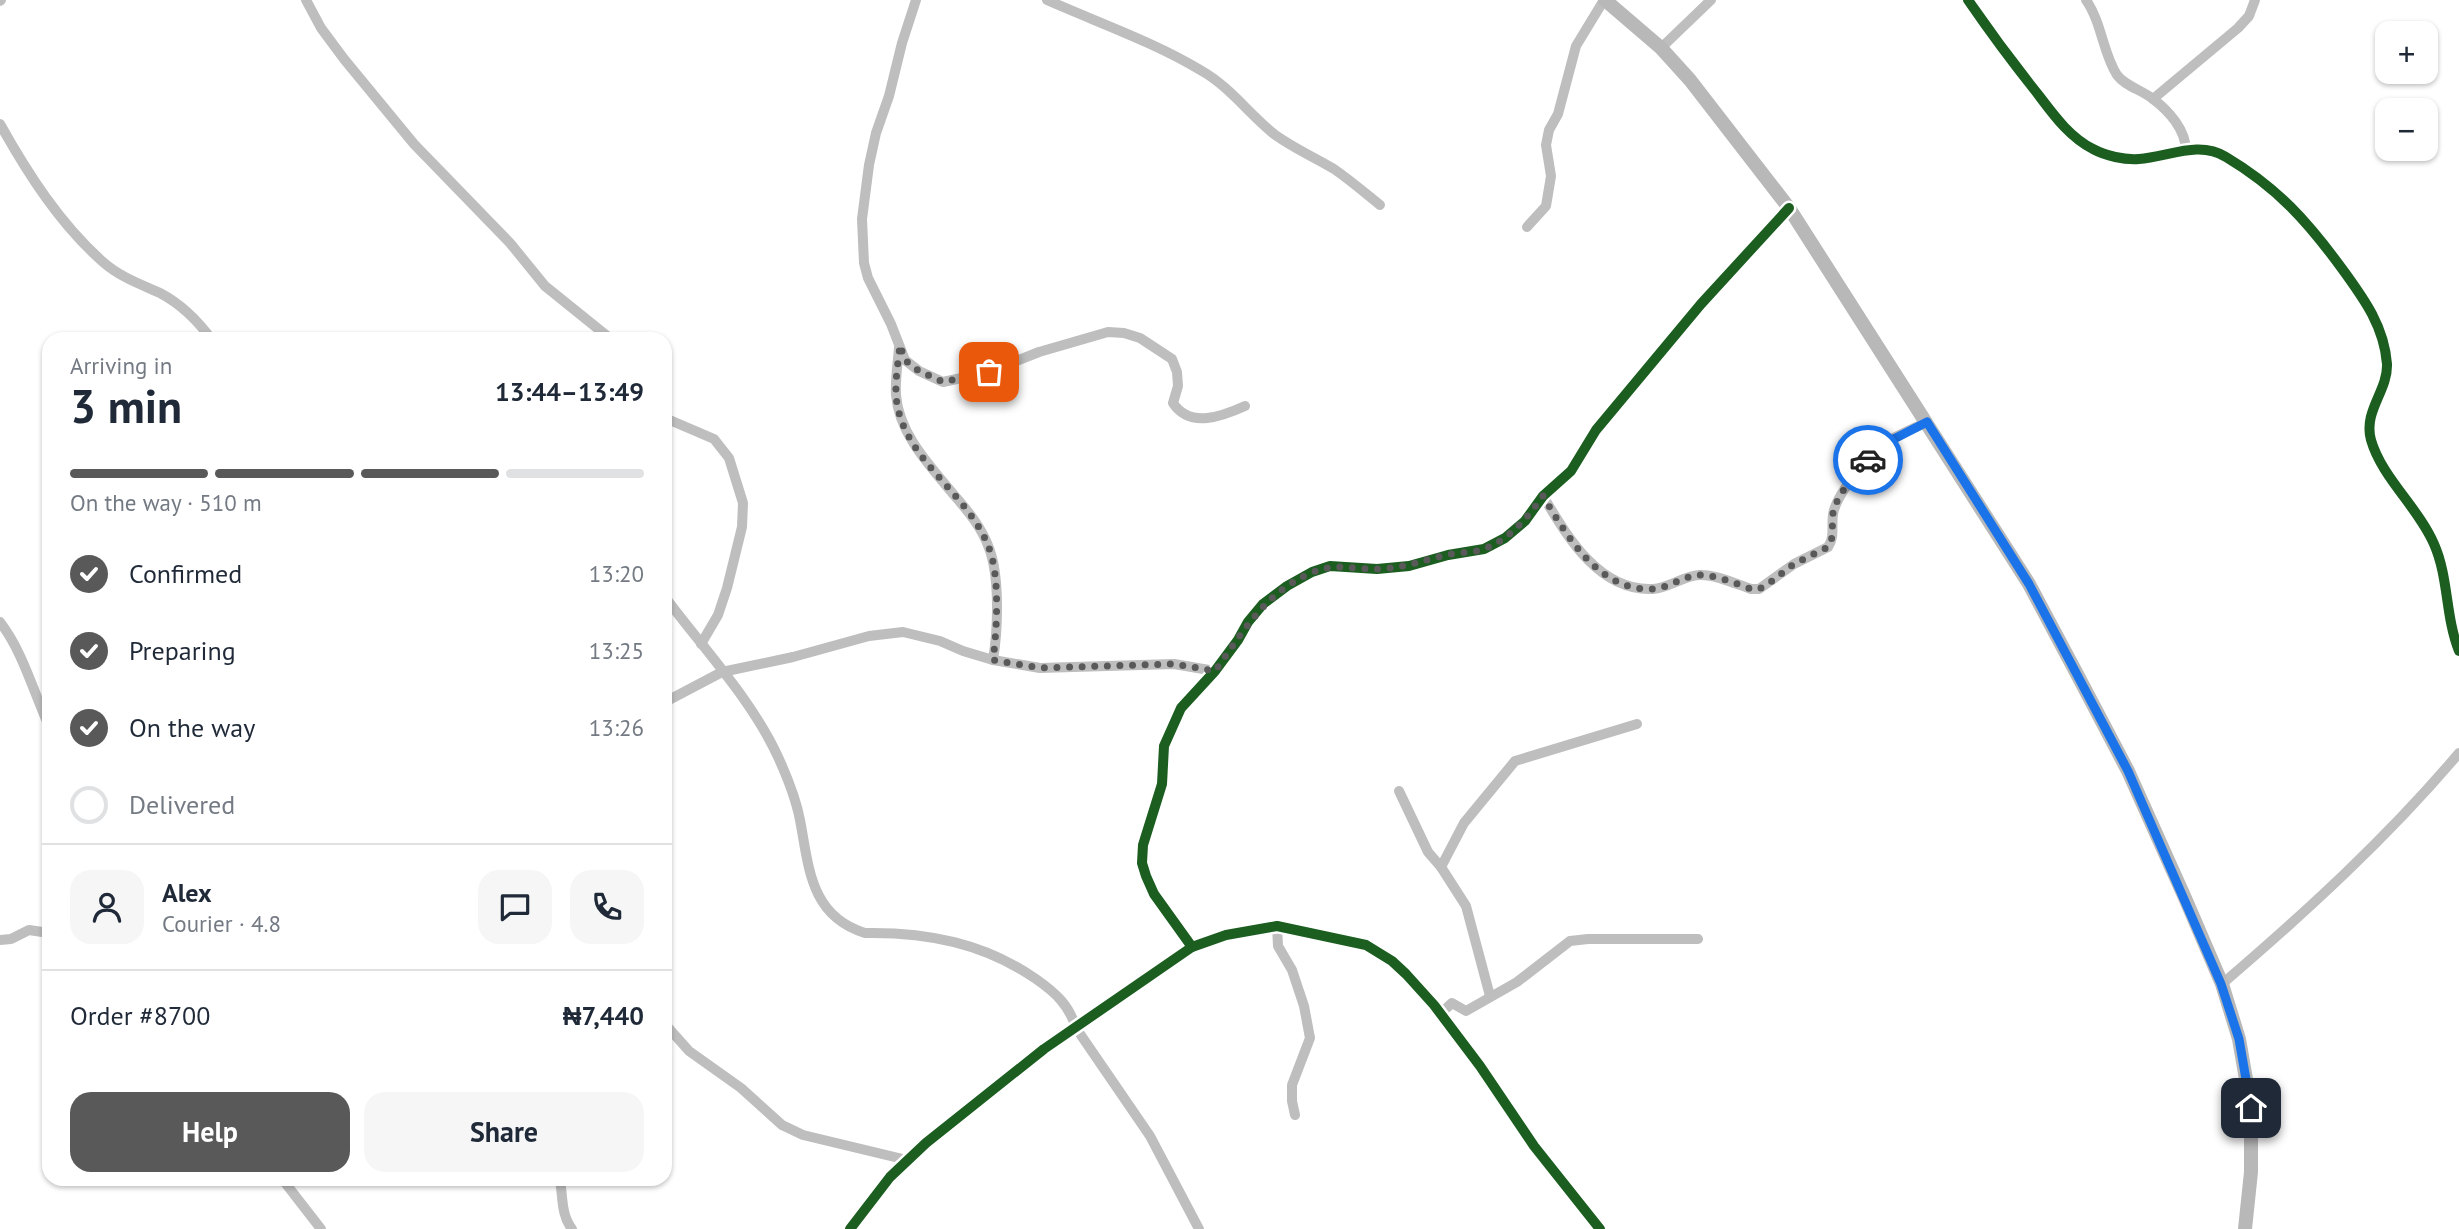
<!DOCTYPE html>
<meta charset="utf-8">
<style>
body{margin:0;font-family:"PT Sans",sans-serif;background:#f6f6f7;color:#1f2937;height:100vh;display:flex;flex-direction:column;font-size:26px;white-space:nowrap}
*{box-sizing:border-box;margin:0}
p{font-size:23px;color:#747a83}
.icon{flex:none;width:38px;height:38px;fill:none;stroke:currentColor;stroke-width:2;stroke-linecap:round;stroke-linejoin:round}
.map{position:relative;flex:1;overflow:hidden}
.panel{position:absolute;left:42px;top:332px;width:630px;height:854px;display:flex;flex-direction:column;background:#fff;border-radius:21px;box-shadow:0 2px 5px #0004}
.panel>*{flex:none}
.fabs{position:absolute;left:2375px;top:21px;display:grid;gap:14px}
.fabs a{display:grid;place-items:center;width:63px;height:63px;border-radius:14px;background:#fff;box-shadow:0 2px 5px #0004;font-size:35px}
.pin{position:absolute;display:grid;place-items:center;width:60px;height:60px;color:#fff;margin:-30px;border-radius:14px;box-shadow:0 4px 10px #0006}
.courier{position:absolute;display:grid;place-items:center;width:70px;height:70px;margin:-35px;border:5px solid #1a73e8;border-radius:50%;background:#fff;color:#222;box-shadow:0 2px 9px #0007}
.head em{font-style:normal;font-weight:700}
.head div{display:flex;flex-direction:column-reverse}
.head{display:flex;align-items:center;justify-content:space-between;height:119px;padding:0 28px}
h1{font-size:46px;font-weight:700;line-height:52px}
.bar{display:grid;grid-template-columns:repeat(4,1fr);gap:10px 7px;align-content:center;height:84px;padding:0 28px}
.bar i{height:9px;border-radius:5px;background:#e0e1e3}
.bar .selected{background:#595959}
.bar p{grid-column:span 4}
.line{display:flex;align-items:center;gap:18px;padding:0 28px;border-top:2px solid #e0e1e3}
.line div{flex:1}
.round{display:grid;place-items:center;flex:none;width:74px;height:74px;border-radius:21px;background:#f6f6f7}
ol{padding:0 28px;list-style:none}
li{display:flex;align-items:center;gap:21px;height:77px}
li p{margin-inline-start:auto}
li .icon{padding:7px;border-radius:50%;background:#595959;color:#fff;stroke-width:4}
li:last-child{color:#747a83}
li i{width:38px;height:38px;border:4px solid #e0e1e3;border-radius:50%}
.action{display:flex;gap:14px;margin-top:auto;padding:14px 28px}
.action a{flex:1;height:80px;border-radius:21px;background:#595959;color:#fff;font-size:28px;font-weight:700;line-height:80px;text-align:center}
.action a+a{background:#f6f6f7;color:#1f2937}
.map>svg:first-child{display:block}
.lines{fill:none;stroke-linecap:round;stroke-linejoin:round}
.minor{stroke:#bebebe;stroke-width:10}
.secondary{stroke:#b8b8b8;stroke-width:14}
.cycleway-casing{stroke:#fff;stroke-width:15}
.cycleway{stroke:#1b5e20;stroke-width:10}
.done{stroke:#595959;stroke-width:7;stroke-dasharray:0 12.6}
.route{stroke:#1a73e8;stroke-width:9}
</style>
<div class="map">
<svg width="2459" height="1229" viewBox="0 0 2459 1229">
<rect width="100%" height="100%" fill="#fff"/>
<g class="lines">
<!-- minor -->
<g class="minor">
<polyline points="306,0 321,28 344,59 414,144 510,243 545,286 612,340"/>
<path d="M916 0 902 43 889 96 876 133 869 165 862 219 864 263 868 278 891 324 905 360 919 371 943 382 989 372 1039 352 1108 332 1124 333 1140 338 1172 359 1177 372 1178 386 1173 403C1190 429 1223 416 1245 406"/>
<path d="M1047 0C1099 23 1154 42 1202 71 1230 87 1249 114 1274 134 1293 148 1314 157 1334 169 1350 180 1365 193 1380 205"/>
<path d="M1968 0C1990 32 2013 63 2037 93 2053 114 2069 137 2093 149 2106 156 2124 160 2139 159 2168 157 2199 140 2226 157 2278 188 2308 222 2343 270 2364 299 2384 326 2387 364 2388 391 2363 411 2371 440 2382 478 2418 507 2434 544 2449 578 2445 616 2459 651"/>
<path d="M2086 0C2102 23 2103 54 2117 75 2125 86 2142 90 2153 99 2169 111 2186 130 2186 151"/>
<polyline points="0,1 1,0"/>
<polyline points="1661,48 1711,0"/>
<polyline points="2153,99 2238,28 2249,16 2255,0"/>
<path d="M0 124C28 174 60 224 103 262 120 277 140 284 160 293 181 304 198 321 212 340"/>
<polyline points="1527,227 1546,206 1551,176 1546,145 1549,130 1558,114 1576,46 1604,0"/>
<path d="M899 347C898 363 895 379 896 395 899 434 930 466 954 495 968 511 982 528 989 548 1000 577 998 630 993 660"/>
<polyline points="665,418 714,439 729,458 743,503 742,527 727,588 718,615 701,644"/>
<path d="M1543 496C1567 536 1599 592 1653 589 1669 588 1683 576 1699 575 1715 574 1736 584 1751 589H1759L1794 564 1828 547C1836 536 1830 522 1834 510 1840 490 1870 453 1888 441 1900 434 1914 428 1927 422"/>
<path d="M665 597C703 648 753 701 779 759 788 779 796 799 800 820 809 867 810 916 865 933 927 932 984 943 1036 979 1056 993 1069 1005 1076 1028L1150 1136 1199 1229"/>
<path d="M0 622C23 652 33 691 49 726"/>
<polyline points="665,702 722,672 793,657 869,636 903,632 940,641 963,651 993,660 1040,668 1174,664 1215,671"/>
<polyline points="1399,791 1428,852 1441,867 1466,906 1490,996"/>
<polyline points="1441,867 1464,823 1515,761 1637,724"/>
<polyline points="1277,926 1278,946 1292,970 1304,1006 1310,1038 1292,1085 1292,1101 1295,1115"/>
<polyline points="0,940 11,939 29,930 49,933"/>
<polyline points="1192,947 1154,894 1146,876 1142,863 1143,845 1162,784 1164,746 1181,708 1215,671 1238,640 1248,622 1263,604 1287,586 1312,572 1330,566 1377,569 1409,566 1448,555 1484,549 1505,538 1525,521 1543,496 1571,471 1596,430 1701,304 1789,208"/>
<path d="M2222 984C2306 912 2388 837 2459 753"/>
<polyline points="1439,1015 1452,1003 1466,1011 1517,982 1570,941 1588,939 1698,939"/>
<polyline points="665,1024 689,1051 741,1088 782,1125 803,1135 907,1160"/>
<polyline points="283,1180 321,1229"/>
<path d="M560 1180C563 1197 561 1215 572 1229"/>
<polyline points="850,1229 890,1177 926,1143 1044,1049 1192,947 1226,935 1277,926 1366,945 1392,961 1406,974 1434,1005 1480,1066 1534,1146 1600,1229"/>
</g>
<!-- secondary -->
<polyline class="secondary" points="1605,0 1661,48 1690,80 1789,208 2029,584 2078,676 2128,771 2185,898 2222,984 2239,1039 2251,1108 2251,1172 2245,1229"/>
<!-- cycleway casing -->
<g class="cycleway-casing">
<g id="cycleway">
<path d="M1968 0C1990 32 2013 63 2037 93 2053 114 2069 137 2093 149 2106 156 2124 160 2139 159 2168 157 2199 140 2226 157 2278 188 2308 222 2343 270 2364 299 2384 326 2387 364 2388 391 2363 411 2371 440 2382 478 2418 507 2434 544 2449 578 2445 616 2459 651"/>
<polyline points="1192,947 1154,894 1146,876 1142,863 1143,845 1162,784 1164,746 1181,708 1215,671 1238,640 1248,622 1263,604 1287,586 1312,572 1330,566 1377,569 1409,566 1448,555 1484,549 1505,538 1525,521 1543,496 1571,471 1596,430 1701,304 1789,208"/>
<polyline points="850,1229 890,1177 926,1143 1044,1049 1192,947 1226,935 1277,926 1366,945 1392,961 1406,974 1434,1005 1480,1066 1534,1146 1600,1229"/>
</g>
</g>
<!-- cycleway -->
<use href="#cycleway" class="cycleway"/>
</g>
<g class="lines">
<!-- done -->
<path class="done" d="M989 372 943 382 919 371 905 360 900 345C898 364 894 385 897 404 907 462 969 494 989 548 1000 576 997 629 993 660L1040 668 1174 664 1215 671C1244 631 1264 593 1311 573 1333 562 1356 570 1379 569 1403 568 1424 560 1447 555 1459 552 1473 553 1484 549 1510 539 1527 518 1543 496 1567 536 1599 592 1653 589 1669 588 1683 576 1699 575 1713 574 1737 584 1751 589H1759L1768 584 1794 564 1828 547C1835 537 1831 525 1833 513 1837 494 1855 475 1868 460"/>
<!-- route -->
<polyline class="route" points="1868,460 1888,442 1927,422 2029,584 2128,771 2221,984 2239,1039 2251,1108"/>
</g>
</svg>
<div class="fabs">
<a>+</a>
<a>−</a>
</div>
<div class="pin" style="left:989px;top:372px;background:#ea580c"><svg class="icon" aria-label="bag" viewBox="0 0 24 24"><path d="M5 8h14l-1 12H6zM9 8a3 3 0 0 1 6 0"/></svg></div>
<div class="pin" style="left:2251px;top:1108px;background:#1f2937"><svg class="icon" aria-label="home" viewBox="0 0 24 24"><path d="M3 11l9-7 9 7M6 9v11h12V9"/></svg></div>
<div class="courier" style="left:1868px;top:460px"><svg class="icon" aria-label="car" viewBox="0 0 24 24"><path d="M5 17H2v-5l4-1 3-4h7l3 4 3 1v5h-3M9 17h6M6 11h13"/><circle cx="7" cy="17" r="2"/><circle cx="17" cy="17" r="2"/></svg></div>
<section class="panel">
<div class="head"><div><h1>3 min</h1><p>Arriving in</p></div><em>13:44–13:49</em></div>
<div class="bar"><i class="selected"></i><i class="selected"></i><i class="selected"></i><i></i><p>On the way · 510 m</p></div>
<ol>
<li><svg class="icon" aria-label="check" viewBox="0 0 24 24"><path d="M5 12l5 5 9-10"/></svg>Confirmed<p>13:20</p></li>
<li><svg class="icon" aria-label="check" viewBox="0 0 24 24"><path d="M5 12l5 5 9-10"/></svg>Preparing<p>13:25</p></li>
<li><svg class="icon" aria-label="check" viewBox="0 0 24 24"><path d="M5 12l5 5 9-10"/></svg>On the way<p>13:26</p></li>
<li><i></i>Delivered</li>
</ol>
<div class="line" style="height:126px"><a class="round"><svg class="icon" aria-label="person" viewBox="0 0 24 24"><circle cx="12" cy="8" r="4"/><path d="M4 21q1-7 8-7t8 7"/></svg></a><div><b>Alex</b><p>Courier · 4.8</p></div><a class="round"><svg class="icon" aria-label="chat" viewBox="0 0 24 24"><path d="M4 5h16v11H9l-5 4z"/></svg></a><a class="round"><svg class="icon" aria-label="phone" viewBox="0 0 24 24"><path d="M5 4h4l2 5-3 2q2 4 5 5l2-3 5 2v4C11 20 4 13 5 4z"/></svg></a></div>
<div class="line" style="height:91px"><div>Order #8700</div><b>₦7,440</b></div>
<div class="action"><a>Help</a><a>Share</a></div>
</section>
</div>
